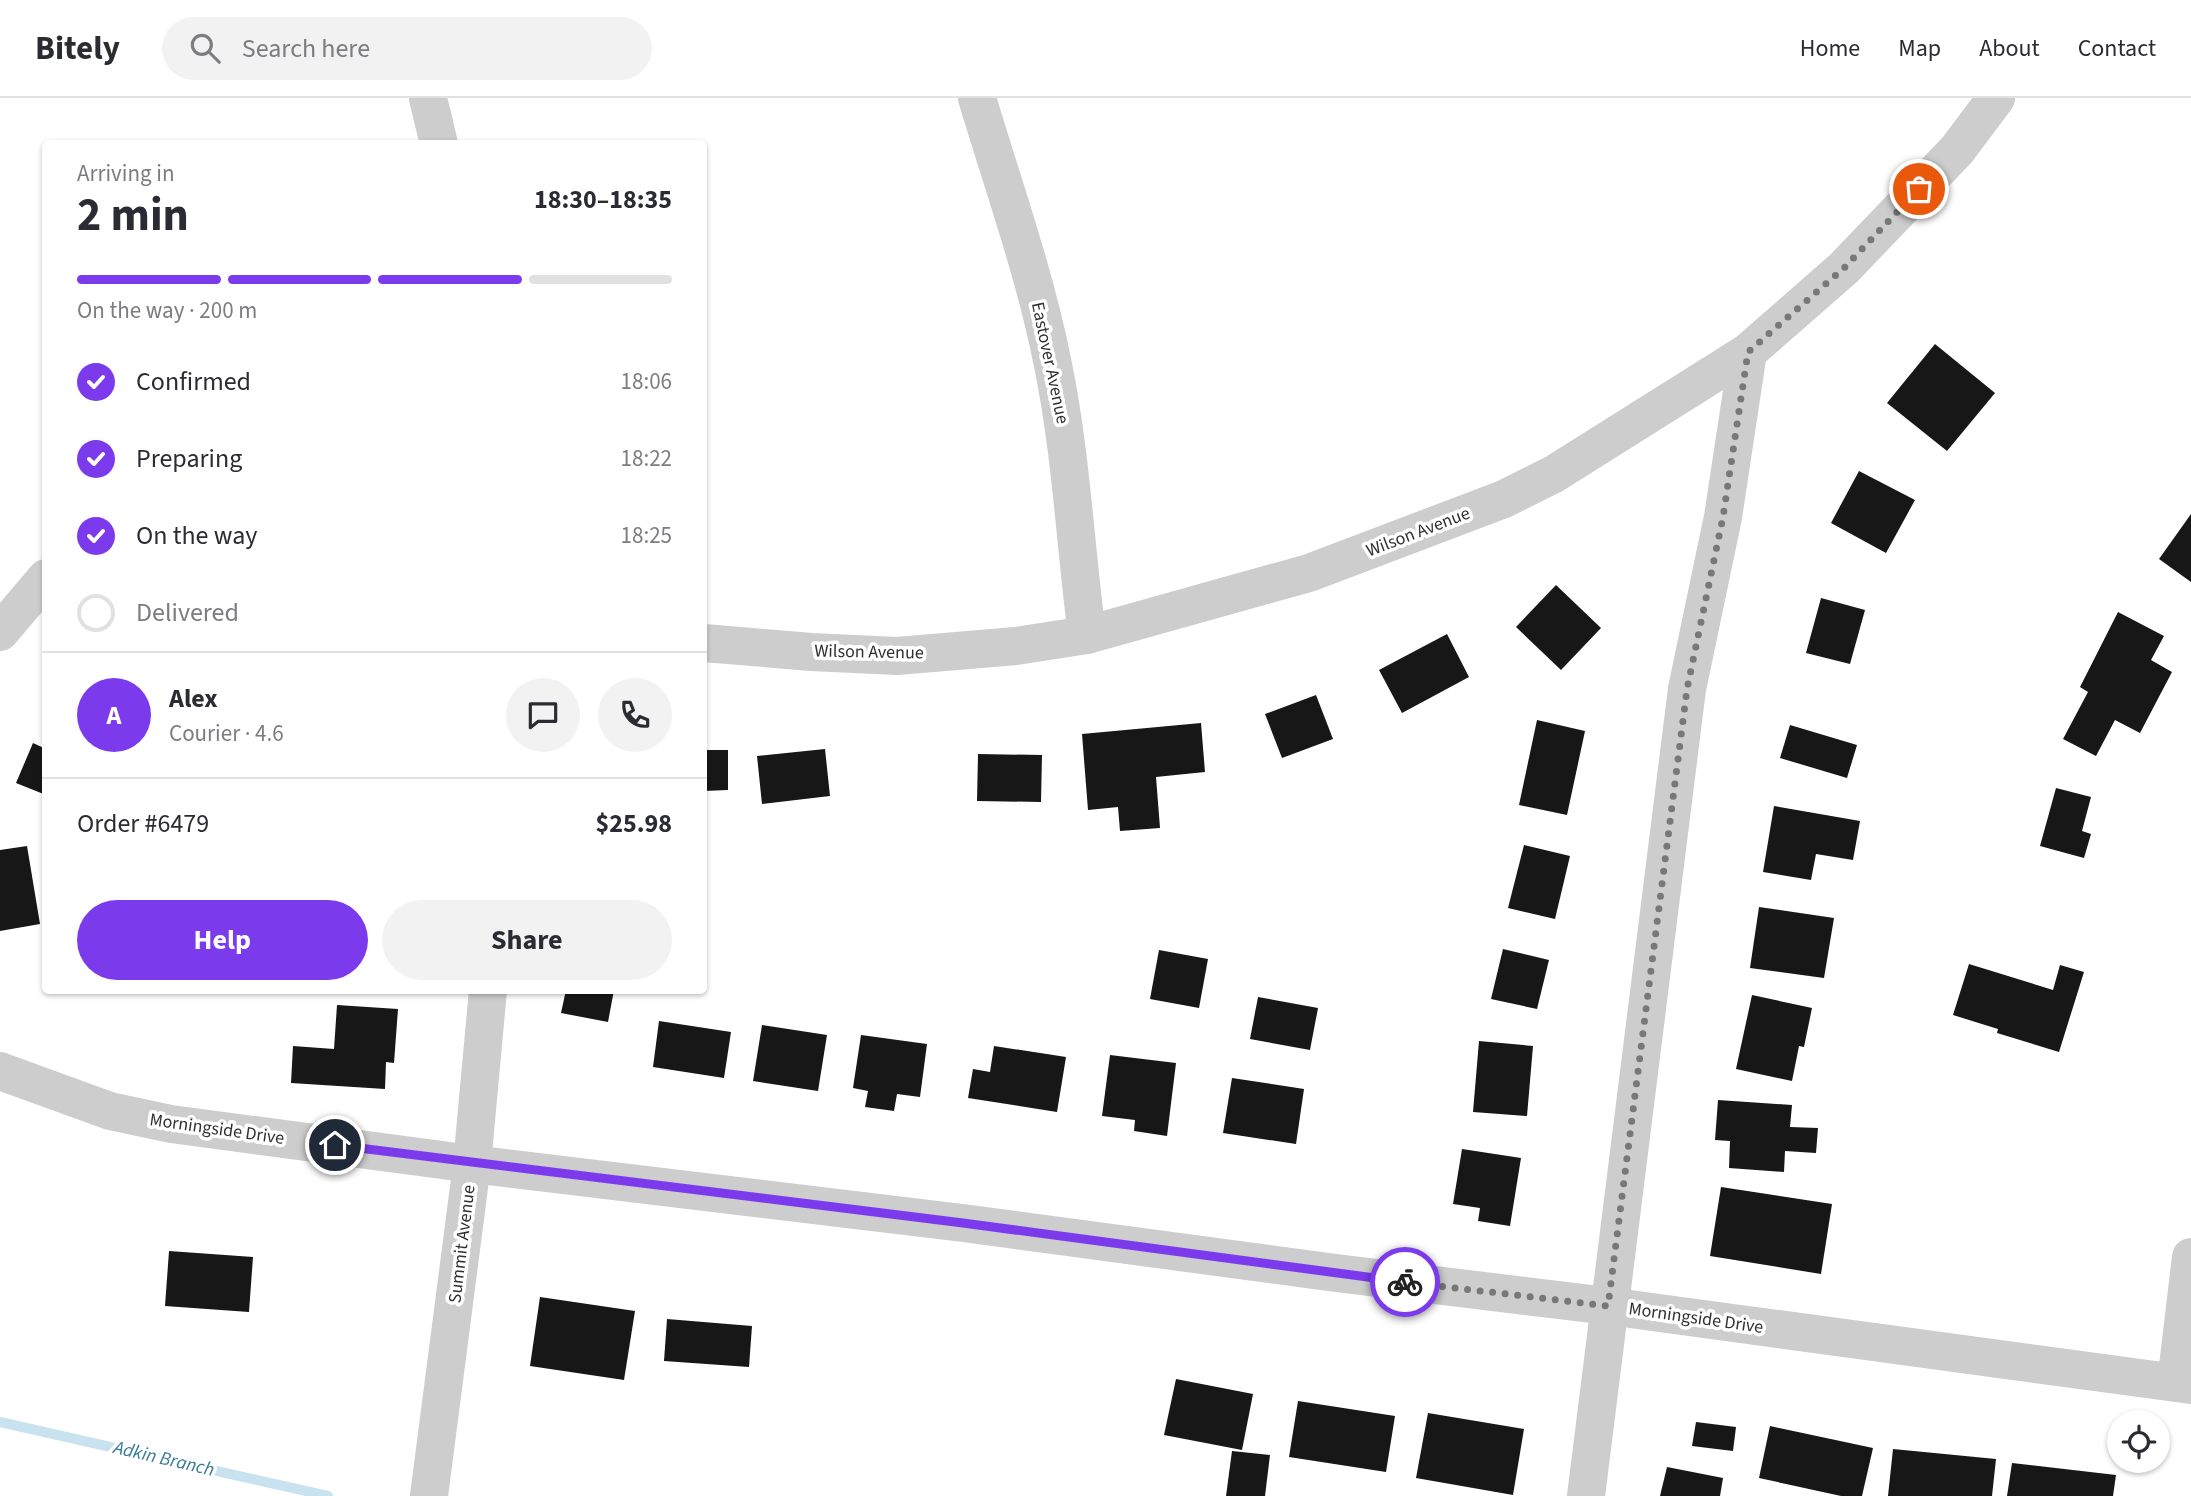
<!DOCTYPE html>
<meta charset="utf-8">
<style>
body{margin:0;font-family:"Source Sans 3",sans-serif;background:#f2f2f3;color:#2b2b33;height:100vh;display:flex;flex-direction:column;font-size:26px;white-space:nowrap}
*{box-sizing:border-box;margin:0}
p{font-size:23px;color:#7c7c81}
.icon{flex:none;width:38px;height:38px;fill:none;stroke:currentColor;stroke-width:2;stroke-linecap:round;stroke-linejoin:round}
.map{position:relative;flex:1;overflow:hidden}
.drawer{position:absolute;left:42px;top:42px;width:665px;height:854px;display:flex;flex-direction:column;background:#fff;border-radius:7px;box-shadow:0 2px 5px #0004}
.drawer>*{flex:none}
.tools{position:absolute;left:2107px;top:1312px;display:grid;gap:14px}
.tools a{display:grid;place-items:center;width:63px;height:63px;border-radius:50%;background:#fff;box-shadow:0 2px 5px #0004;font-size:35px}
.pin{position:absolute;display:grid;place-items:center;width:60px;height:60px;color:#fff;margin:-30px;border:4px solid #fff;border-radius:50%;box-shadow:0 2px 7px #0007}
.courier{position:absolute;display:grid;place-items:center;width:70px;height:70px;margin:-35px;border:5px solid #7c3aed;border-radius:50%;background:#fff;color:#222;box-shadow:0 2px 9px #0007}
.summary em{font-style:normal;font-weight:700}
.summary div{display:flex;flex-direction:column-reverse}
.summary{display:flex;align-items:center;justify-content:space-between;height:119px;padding:0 35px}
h1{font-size:46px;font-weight:700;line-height:52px}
.bar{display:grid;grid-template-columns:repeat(4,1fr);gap:10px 7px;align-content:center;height:84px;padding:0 35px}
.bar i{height:9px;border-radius:5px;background:#e1e1e2}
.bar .current{background:#7c3aed}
.bar p{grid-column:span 4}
.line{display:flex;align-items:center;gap:18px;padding:0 35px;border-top:2px solid #e1e1e2}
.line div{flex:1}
.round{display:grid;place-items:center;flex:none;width:74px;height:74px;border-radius:37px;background:#f2f2f3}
ol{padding:0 35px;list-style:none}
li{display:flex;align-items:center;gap:21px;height:77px}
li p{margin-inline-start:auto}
li .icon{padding:7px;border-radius:50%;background:#7c3aed;color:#fff;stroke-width:4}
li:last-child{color:#7c7c81}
li i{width:38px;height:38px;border:4px solid #e1e1e2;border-radius:50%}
.action{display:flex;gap:14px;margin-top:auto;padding:14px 35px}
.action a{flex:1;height:80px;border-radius:42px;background:#7c3aed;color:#fff;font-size:28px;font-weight:700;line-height:80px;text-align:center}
.action a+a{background:#f2f2f3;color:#2b2b33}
header{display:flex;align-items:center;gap:42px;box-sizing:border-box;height:98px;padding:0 35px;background:#fff;border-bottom:2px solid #e1e1e2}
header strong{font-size:33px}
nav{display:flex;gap:38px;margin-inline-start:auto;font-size:24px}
.search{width:490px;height:63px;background:#f2f2f3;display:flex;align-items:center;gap:18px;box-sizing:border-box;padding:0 24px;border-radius:38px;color:#7c7c81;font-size:26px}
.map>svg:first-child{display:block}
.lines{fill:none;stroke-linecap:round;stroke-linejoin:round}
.stream{stroke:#c8e3ef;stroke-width:10}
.building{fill:#171717}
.minor{stroke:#cdcdcd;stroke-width:38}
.done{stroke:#787878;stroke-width:7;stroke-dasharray:0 12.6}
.route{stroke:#7c3aed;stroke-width:9}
.labels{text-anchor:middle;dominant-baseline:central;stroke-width:7;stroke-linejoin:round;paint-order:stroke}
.street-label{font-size:18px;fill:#303030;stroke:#fff}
.water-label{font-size:19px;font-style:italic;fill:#377a98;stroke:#fff}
</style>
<header>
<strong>Bitely</strong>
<div class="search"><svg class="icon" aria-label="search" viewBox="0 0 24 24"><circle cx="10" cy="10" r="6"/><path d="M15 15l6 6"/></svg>Search here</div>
<nav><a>Home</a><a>Map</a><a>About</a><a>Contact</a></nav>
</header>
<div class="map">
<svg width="2191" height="1398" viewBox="0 0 2191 1398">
<rect width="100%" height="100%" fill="#fff"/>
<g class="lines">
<!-- stream -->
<polyline class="stream" points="0,1324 328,1398"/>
</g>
<!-- building -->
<g class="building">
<polygon points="1935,246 1995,295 1947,353 1887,305"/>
<polygon points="1859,373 1915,402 1886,455 1831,425"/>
<polygon points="2191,416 2191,484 2159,461"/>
<polygon points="1556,487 1601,530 1561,572 1516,529"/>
<polygon points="1821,500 1865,512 1850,566 1806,555"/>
<polygon points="2118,514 2164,538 2151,562 2172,574 2140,635 2115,622 2096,658 2063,641 2088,594 2080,589"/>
<polygon points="1447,536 1469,579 1402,615 1379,572"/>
<polygon points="1316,597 1333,641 1282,660 1265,616"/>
<polygon points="1537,622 1585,633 1567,717 1519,707"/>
<polygon points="1201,625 1205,674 1156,679 1160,730 1120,733 1118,709 1088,712 1082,636"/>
<polygon points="1790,627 1857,647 1847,680 1780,660"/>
<polygon points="33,645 46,651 46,697 16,685"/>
<polygon points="825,651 830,698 762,706 757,658"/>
<polygon points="704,652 728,652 728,692 704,693"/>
<polygon points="978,656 1042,657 1041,704 977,703"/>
<polygon points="2056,690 2091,699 2082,733 2091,736 2084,760 2040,748"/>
<polygon points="1774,708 1860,723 1853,762 1816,756 1811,782 1763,774"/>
<polygon points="1524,747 1570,758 1555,821 1508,810"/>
<polygon points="27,748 40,826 0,833 0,752"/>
<polygon points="1759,809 1834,820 1824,880 1750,870"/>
<polygon points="1503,851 1549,862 1537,911 1491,901"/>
<polygon points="1159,852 1208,861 1199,910 1150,901"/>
<polygon points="1969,866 2053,892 2060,867 2084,874 2059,954 1997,935 1998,931 1953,917"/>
<polygon points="566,892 614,892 608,924 561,915"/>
<polygon points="1752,897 1812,910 1804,949 1799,948 1792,983 1736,971"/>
<polygon points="1258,899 1318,910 1310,952 1250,941"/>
<polygon points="337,907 398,911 394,965 386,964 385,991 291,985 293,948 334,951"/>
<polygon points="659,923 731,934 724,980 653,969"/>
<polygon points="762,927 827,937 818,993 753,983"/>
<polygon points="861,937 927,946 920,999 897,996 894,1013 865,1009 868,993 853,990"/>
<polygon points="1479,943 1533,948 1527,1018 1473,1014"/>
<polygon points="994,948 1066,959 1057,1014 968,1000 973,971 990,974"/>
<polygon points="1110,957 1176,965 1167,1038 1134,1033 1135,1022 1102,1018"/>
<polygon points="1232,980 1304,991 1296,1046 1223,1035"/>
<polygon points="1718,1002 1792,1007 1790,1029 1818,1030 1816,1055 1785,1053 1784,1074 1729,1070 1730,1043 1715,1042"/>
<polygon points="1462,1051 1521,1060 1510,1128 1478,1123 1480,1110 1453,1106"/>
<polygon points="1721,1089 1832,1106 1821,1176 1710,1158"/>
<polygon points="169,1153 253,1159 249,1214 165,1208"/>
<polygon points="540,1199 635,1213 624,1282 530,1268"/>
<polygon points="667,1221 752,1228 749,1269 664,1263"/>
<polygon points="1176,1281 1253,1296 1242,1352 1164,1337"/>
<polygon points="1298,1303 1395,1318 1386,1374 1289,1359"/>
<polygon points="1428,1315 1524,1331 1513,1397 1416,1380"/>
<polygon points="1696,1324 1736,1329 1733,1353 1692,1348"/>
<polygon points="1770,1328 1873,1350 1862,1398 1841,1398 1759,1380"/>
<polygon points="1893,1351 1996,1361 1992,1398 1888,1398"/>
<polygon points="1232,1353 1270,1357 1265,1398 1226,1398"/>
<polygon points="2012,1365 2116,1377 2113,1398 2007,1398"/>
<polygon points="1667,1369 1723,1380 1720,1398 1660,1398"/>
</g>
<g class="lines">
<!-- minor -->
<g class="minor">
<polyline points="428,0 439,46"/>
<path d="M977 0C1003 87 1034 173 1052 262 1071 352 1075 445 1087 537"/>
<polyline points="0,534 46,480"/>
<polyline points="704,545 811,554 897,558 1016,548 1087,537 1309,475 1504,401 1554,376 1748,254 1844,170 1957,52 1996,0"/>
<polyline points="0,973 110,1013 171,1026 472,1066 963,1125 1336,1175 1608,1208 2191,1287"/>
<polyline points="2176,1285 2191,1159"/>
<polyline points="429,1398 472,1066 488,892"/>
<polyline points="1586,1398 1687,591 1723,419 1748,254"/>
</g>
</g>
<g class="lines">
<!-- done -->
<polyline class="done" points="1405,1184 1608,1208 1687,591 1723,419 1748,254 1844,170 1919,91"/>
<!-- route -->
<polyline class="route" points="335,1047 963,1125 1405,1184"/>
</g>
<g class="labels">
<!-- street labels -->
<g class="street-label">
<text transform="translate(1050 265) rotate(78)">Eastover Avenue</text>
<text transform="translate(1418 434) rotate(-21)">Wilson Avenue</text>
<text transform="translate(869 554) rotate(1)">Wilson Avenue</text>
<text transform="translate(217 1031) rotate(8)">Morningside Drive</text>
<text transform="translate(462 1146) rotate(-83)">Summit Avenue</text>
<text transform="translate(1696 1220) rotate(8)">Morningside Drive</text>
</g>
<!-- water labels -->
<g class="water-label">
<text transform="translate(164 1361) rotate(13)">Adkin Branch</text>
</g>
</g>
</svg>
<div class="tools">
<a><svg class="icon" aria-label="locate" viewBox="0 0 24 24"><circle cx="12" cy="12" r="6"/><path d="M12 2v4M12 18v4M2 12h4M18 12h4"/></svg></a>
</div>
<div class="pin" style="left:1919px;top:91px;background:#ea580c"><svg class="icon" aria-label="bag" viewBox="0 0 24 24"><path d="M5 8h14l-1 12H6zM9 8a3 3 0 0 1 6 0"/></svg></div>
<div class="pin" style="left:335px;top:1047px;background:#1f2937"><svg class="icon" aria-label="home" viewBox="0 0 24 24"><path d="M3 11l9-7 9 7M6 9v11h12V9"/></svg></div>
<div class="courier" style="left:1405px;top:1184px"><svg class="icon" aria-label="bike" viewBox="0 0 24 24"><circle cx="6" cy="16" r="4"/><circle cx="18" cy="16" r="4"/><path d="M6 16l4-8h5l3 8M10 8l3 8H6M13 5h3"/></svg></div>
<section class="drawer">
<div class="summary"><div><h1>2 min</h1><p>Arriving in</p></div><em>18:30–18:35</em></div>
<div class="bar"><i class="current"></i><i class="current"></i><i class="current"></i><i></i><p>On the way · 200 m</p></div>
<ol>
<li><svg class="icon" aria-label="check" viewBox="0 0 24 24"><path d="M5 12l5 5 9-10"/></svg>Confirmed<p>18:06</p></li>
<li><svg class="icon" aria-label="check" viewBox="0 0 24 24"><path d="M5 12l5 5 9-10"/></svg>Preparing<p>18:22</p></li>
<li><svg class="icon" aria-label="check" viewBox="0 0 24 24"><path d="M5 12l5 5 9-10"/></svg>On the way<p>18:25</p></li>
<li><i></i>Delivered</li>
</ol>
<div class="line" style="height:126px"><b class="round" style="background:#7c3aed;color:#fff">A</b><div><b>Alex</b><p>Courier · 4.6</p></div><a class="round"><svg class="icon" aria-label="chat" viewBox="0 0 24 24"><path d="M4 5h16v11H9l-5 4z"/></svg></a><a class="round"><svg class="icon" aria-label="phone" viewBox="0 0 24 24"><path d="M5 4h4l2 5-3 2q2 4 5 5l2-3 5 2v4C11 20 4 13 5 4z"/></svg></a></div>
<div class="line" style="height:91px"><div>Order #6479</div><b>$25.98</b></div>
<div class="action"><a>Help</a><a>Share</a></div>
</section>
</div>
